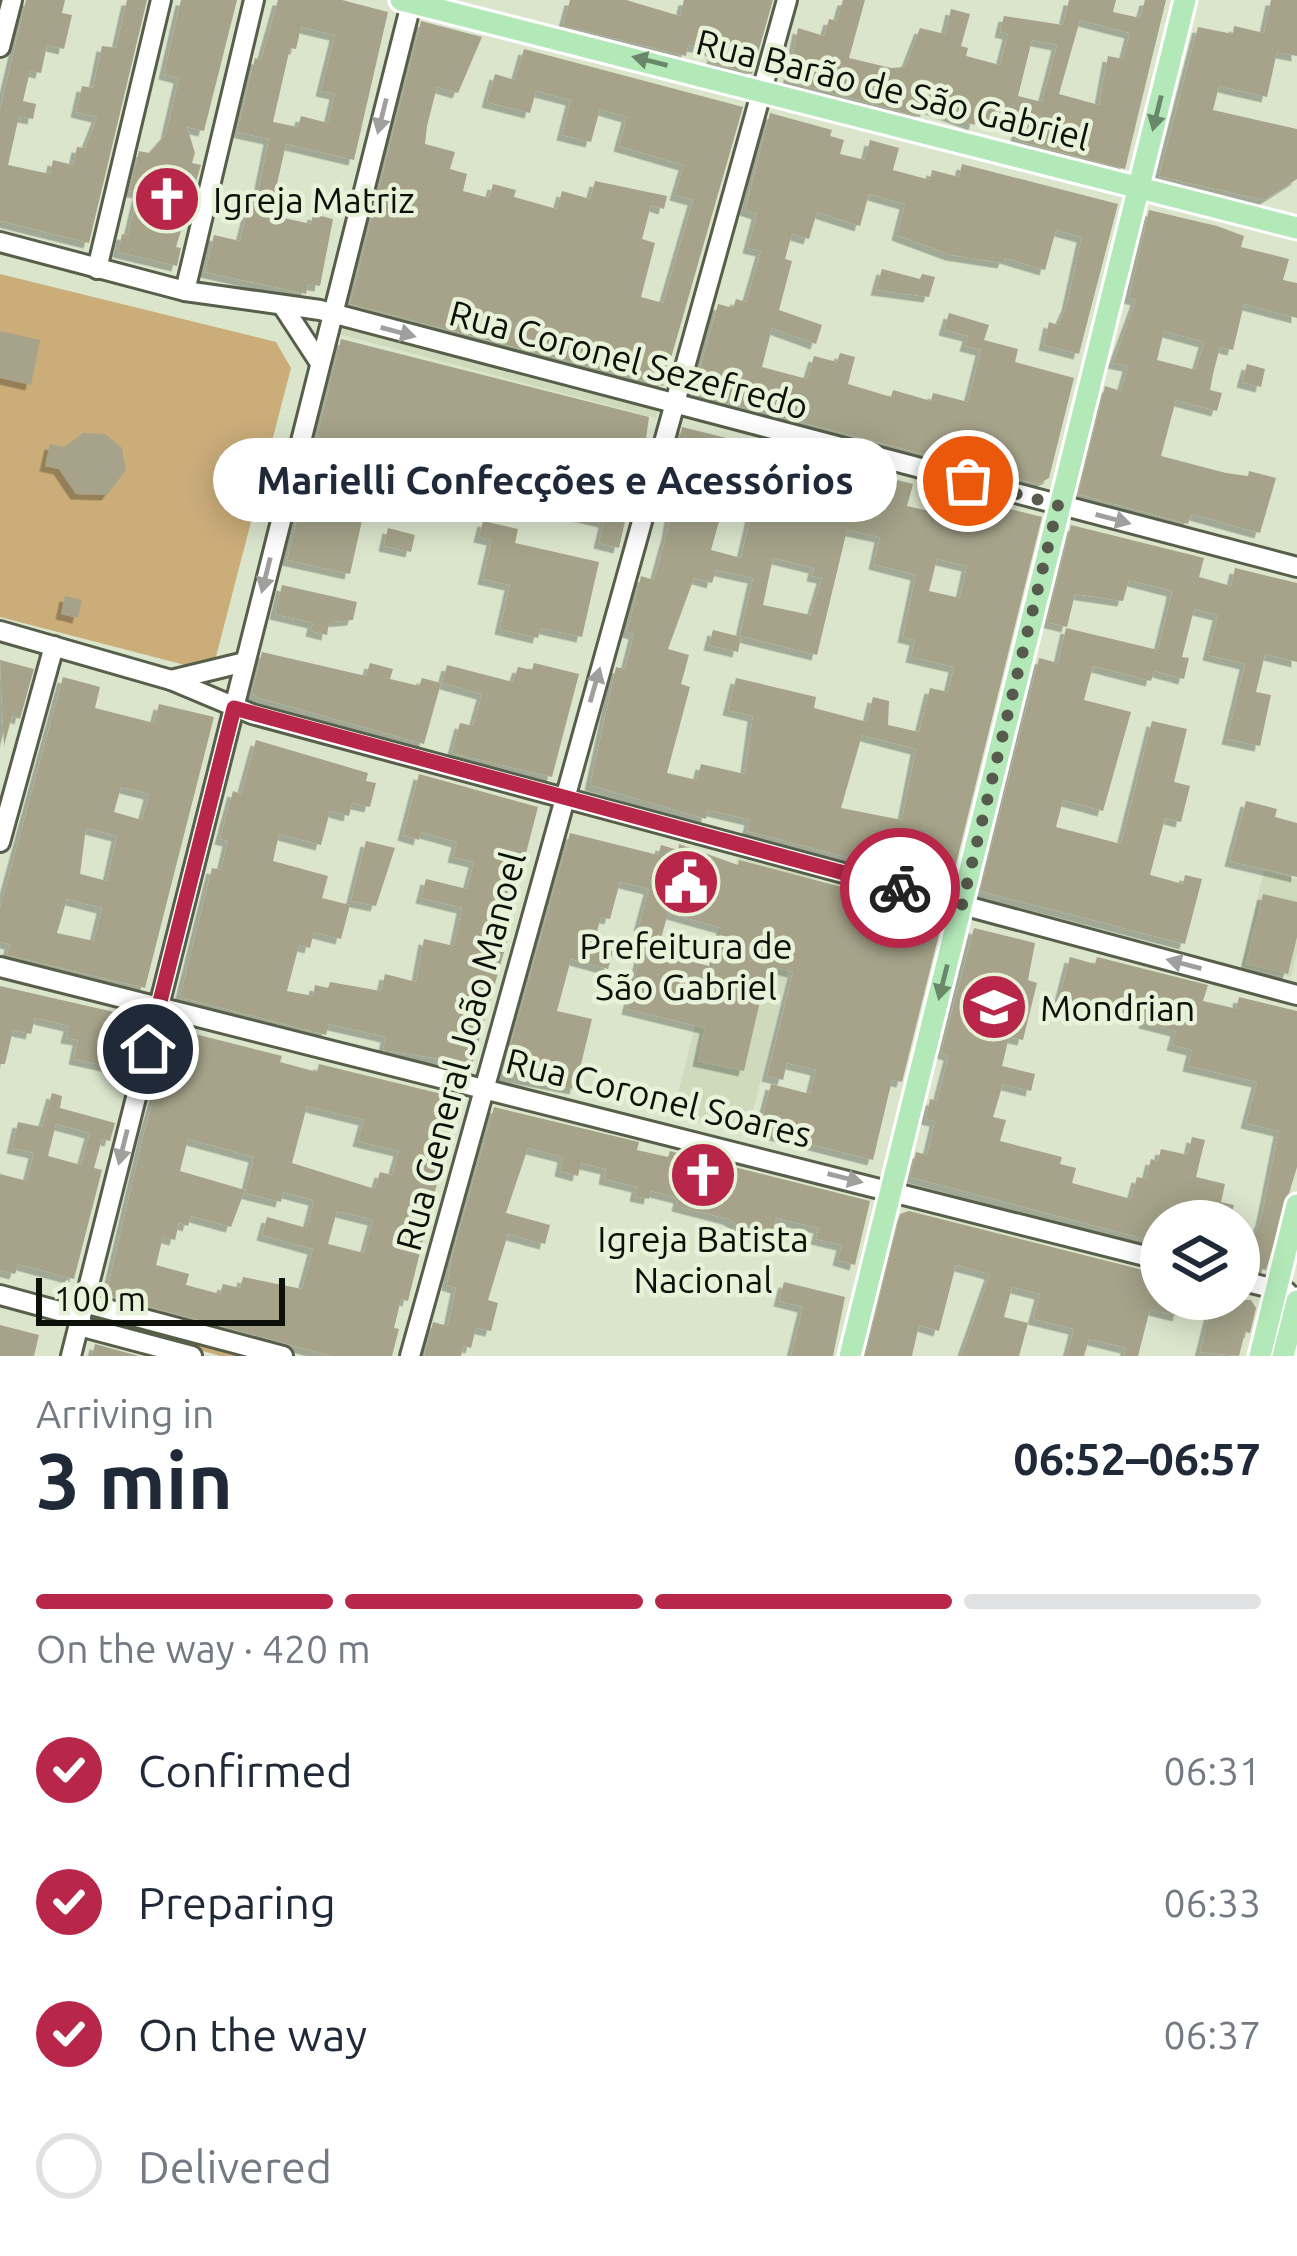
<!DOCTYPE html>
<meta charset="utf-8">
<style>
body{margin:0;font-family:Ubuntu,sans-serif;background:#f2f2f3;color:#1f2937;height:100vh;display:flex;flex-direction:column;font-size:45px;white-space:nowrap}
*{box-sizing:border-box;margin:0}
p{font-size:39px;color:#747a83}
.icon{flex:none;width:66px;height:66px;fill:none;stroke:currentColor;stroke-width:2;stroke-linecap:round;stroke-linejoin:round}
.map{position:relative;height:1356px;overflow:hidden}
.side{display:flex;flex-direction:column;background:#fff;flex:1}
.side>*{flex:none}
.buttons{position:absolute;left:1140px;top:1200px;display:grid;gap:24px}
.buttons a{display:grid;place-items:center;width:120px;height:120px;border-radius:50%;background:#fff;box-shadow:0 6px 30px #0003;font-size:60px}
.scale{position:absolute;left:36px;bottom:30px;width:249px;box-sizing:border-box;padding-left:12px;border:6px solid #0e1109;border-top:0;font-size:33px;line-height:42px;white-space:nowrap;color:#0e1109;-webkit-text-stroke:9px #e8f2d9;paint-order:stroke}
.pin{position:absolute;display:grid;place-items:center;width:102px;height:102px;color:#fff;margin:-51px;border:6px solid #fff;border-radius:50%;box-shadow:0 3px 12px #0007}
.courier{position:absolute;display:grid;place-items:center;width:120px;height:120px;margin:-60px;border:9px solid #b82749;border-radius:50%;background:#fff;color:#222;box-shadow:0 3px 15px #0007}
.bubble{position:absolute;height:84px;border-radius:42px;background:#fff;box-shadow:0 6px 30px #0003;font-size:39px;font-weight:600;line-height:84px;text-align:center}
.head em{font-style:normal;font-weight:600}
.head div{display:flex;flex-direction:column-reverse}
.head{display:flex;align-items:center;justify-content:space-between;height:204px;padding:0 36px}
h1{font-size:78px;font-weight:600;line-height:90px}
.bar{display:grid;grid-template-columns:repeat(4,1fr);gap:18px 12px;align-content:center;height:144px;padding:0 36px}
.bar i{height:15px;border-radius:9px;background:#e0e1e3}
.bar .selected{background:#b82749}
.bar p{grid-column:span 4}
ol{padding:0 36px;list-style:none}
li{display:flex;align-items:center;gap:36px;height:132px}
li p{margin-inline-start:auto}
li .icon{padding:12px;border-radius:50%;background:#b82749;color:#fff;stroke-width:4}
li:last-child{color:#747a83}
li i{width:66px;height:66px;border:6px solid #e0e1e3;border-radius:50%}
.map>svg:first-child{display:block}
.built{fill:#cedabb}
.green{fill:#cbad7a}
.building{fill:#a6a38a;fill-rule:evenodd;filter:url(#shadow)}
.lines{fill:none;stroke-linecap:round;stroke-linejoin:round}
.minor-casing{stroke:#575f4a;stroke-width:24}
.major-casing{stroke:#fff;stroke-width:27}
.minor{stroke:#fff;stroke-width:18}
.major{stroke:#b3e9b9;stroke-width:21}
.oneway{fill:#69886a}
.oneway2{fill:#9fa09d}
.done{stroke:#565b4d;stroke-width:12;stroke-dasharray:0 21.6}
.route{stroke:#b82749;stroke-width:15}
.labels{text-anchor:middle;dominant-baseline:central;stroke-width:9;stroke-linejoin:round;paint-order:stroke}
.street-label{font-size:36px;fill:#0e1109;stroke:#e8f2d9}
.poi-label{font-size:36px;fill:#0e1109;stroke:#e8f2d9;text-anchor:start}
</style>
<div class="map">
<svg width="1297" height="1356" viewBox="0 0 1297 1356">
<defs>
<filter id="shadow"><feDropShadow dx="-5.5" dy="5.5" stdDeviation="0" flood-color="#0004"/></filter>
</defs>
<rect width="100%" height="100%" fill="#dbe5cc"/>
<!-- built -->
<g class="built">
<polygon points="342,305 664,389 656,418 335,333"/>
<polygon points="737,858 812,876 747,1135 672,1117"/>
<polygon points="1264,871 1297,879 1297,953 1291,977 1241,966"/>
</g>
<!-- green -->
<g class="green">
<polygon points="0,274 276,342 291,368 212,672 0,617"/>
<polygon points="108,1317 255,1356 221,1356 106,1325"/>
</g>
<!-- building -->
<g class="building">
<polygon points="26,0 65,0 62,13 72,15 64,49 47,45 41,73 30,71 23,101 36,104 33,119 19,116 8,165 50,174 53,160 73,165 77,147 85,148 97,117 76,112 82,86 93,88 102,46 116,48 127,0 147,0 89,243 0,221 0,110"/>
<polygon points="181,0 237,0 204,131 187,127 195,153 192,163 201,165 176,247 181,248 177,266 118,252 122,234 128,235 138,193 129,191 139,151 149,153 166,134 179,78 164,74"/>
<path d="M278 0H342L388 12 354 160 286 144 270 215 311 224 313 214 333 219 320 286 308 284 306 294 205 272 214 235 240 241 250 201 256 203 269 139 237 132 255 58 261 60ZM301 27 335 35 321 91 335 94 328 123 301 116 298 127 273 122 290 48 296 49Z"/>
<polygon points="570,0 626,0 680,16 684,0 773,0 752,74 711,63 714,51 688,45 686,56 563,26"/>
<path d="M843 0H865L849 58 891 68 905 67 920 28 945 34 951 9 970 14 961 46 968 48 966 56 1000 65 1008 34 1000 32 1004 16 1063 25 1069 0H1116L1113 12 1140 18 1145 0H1166L1125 169 1015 140 1018 127 976 117 974 125 923 106 920 117 788 81 798 28 824 36 829 19 837 21ZM1080 20 1130 33 1123 59 1108 56 1099 105 1059 94ZM1032 40 1057 45 1042 102 1018 96Z"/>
<polygon points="1271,0 1297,0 1297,56 1277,52 1267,97 1219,86 1213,110 1297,129 1297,179 1264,200 1159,176 1198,27 1233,34 1234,26 1264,33"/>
<polygon points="421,21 482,37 458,93 437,87 427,126 425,144 455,152 450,169 467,174 463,191 489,198 493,184 516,190 514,197 557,209 562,191 590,199 595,181 667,196 664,209 651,205 642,239 655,243 641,297 663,303 693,200 675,195 684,165 619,146 627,117 600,109 591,142 562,135 571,100 536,91 530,113 487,102 495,74 515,80 524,49 743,107 663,386 350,304"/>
<polygon points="770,113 832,130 830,136 844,140 840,154 865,160 870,140 899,148 893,170 930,180 932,170 959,177 962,164 1118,204 1079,354 1044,345 1049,322 1058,325 1067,305 1082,237 1056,230 1045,270 1005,258 1003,263 951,255 897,235 905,204 869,194 860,226 817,212 809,239 792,234 785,259 792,261 779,310 822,325 816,344 772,328 762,367 807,379 814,356 837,362 840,353 855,357 848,384 891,397 893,390 931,401 933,393 968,402 981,350 965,346 968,336 944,330 949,313 989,325 984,340 1018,349 1015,362 1074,378 1049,478 1038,484 693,394 718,304 733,308 736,299 746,302 761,251 748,248 757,214 745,210"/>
<path d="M1149 210 1217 226 1244 236 1241 247 1289 259 1283 280 1297 283V318L1244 304 1233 350 1220 347 1213 374 1210 390 1222 393 1217 411 1176 400 1161 456 1226 473 1248 476 1249 471 1276 478 1260 533 1191 514 1188 524 1078 494 1105 386 1121 391 1128 366 1113 363 1136 300 1129 298ZM1164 331 1204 342 1196 370 1157 360Z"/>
<polygon points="882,269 920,279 922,274 935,277 929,297 876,290"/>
<polygon points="0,331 40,340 31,385 0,378"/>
<polygon points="341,339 649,417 643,460 614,454 612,462 591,457 589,466 556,458 547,496 494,485 501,456 454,445 447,472 407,462 400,494 356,484 349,513 363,516 350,574 287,560"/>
<polygon points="1247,364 1265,369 1261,387 1242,382"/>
<path d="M682 427 913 484 907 506 933 512 938 491 1042 517 951 884 747 831 750 820 708 810 706 819 590 785 616 667 625 669 634 634 627 632 641 576 654 580 667 533 673 499 665 497ZM702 486 755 498 741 558 711 550 720 518 696 511ZM847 530 880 537 874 564 916 575 903 637 915 640 911 657 954 667 948 692 930 688 919 732 888 725 889 701 873 697 867 722 814 708 816 697 736 678 728 710 753 716 745 774 701 764 697 780 667 773 690 687 681 684 689 655 668 649 694 578 712 583 716 570 753 578 740 636 817 655ZM773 558 814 568 812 576 822 578 811 615 763 605ZM937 559 967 566 960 598 929 591ZM862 735 916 749 902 820 841 808Z"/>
<polygon points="83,433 105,434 122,448 126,470 107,495 76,494 59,469 45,466 50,444 64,447"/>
<polygon points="586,484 631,495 619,548 599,543 604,522 578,516"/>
<polygon points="483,521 518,529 515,543 599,562 582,637 541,628 538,638 500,629 510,585 483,579 492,540 479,537"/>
<polygon points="1071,525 1204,558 1199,577 1231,586 1235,568 1297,583 1297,662 1265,654 1256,692 1271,695 1260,746 1227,739 1245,664 1208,655 1218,615 1194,609 1182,657 1189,658 1184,679 1154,671 1151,681 1093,666 1084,700 1131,712 1103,811 1063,800 1056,827 1121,844 1152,721 1187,729 1174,782 1190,786 1181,822 1165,818 1150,875 1183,884 1185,875 1202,879 1185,944 980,891 1039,658 1058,663 1066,628 1158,650 1171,597 1172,591 1129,580 1123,601 1075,594 1067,627 1047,622"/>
<polygon points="388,528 415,535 411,552 384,546"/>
<polygon points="282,585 357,602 353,620 329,622 327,635 311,631 313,623 275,614"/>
<polygon points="65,596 82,600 78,618 61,614"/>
<polygon points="713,630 741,637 738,652 709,645"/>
<polygon points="262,652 366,676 370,663 393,669 390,679 419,686 422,678 441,683 424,744 256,697 252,692"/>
<polygon points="0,660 34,669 20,719 12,716 4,746"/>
<polygon points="534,663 579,674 552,777 452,753 460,723 473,726 482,694 442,683 447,665 513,682 518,667 532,670"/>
<path d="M63 677 100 687 95 708 154 723 159 704 214 717 145 988 7 955 10 944 0 942V908ZM121 787 149 794 142 820 114 812ZM86 828 117 836 107 881 80 874ZM67 899 102 908 94 941 57 933Z"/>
<polygon points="256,740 368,773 366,781 376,783 370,807 352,803 349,816 330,811 321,845 279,834 273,861 328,876 322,898 350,905 341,939 314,932 310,948 299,945 287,991 313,996 315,985 328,988 330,982 381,991 385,974 416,982 424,939 454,946 462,908 421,898 426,879 467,889 474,862 453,857 457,842 421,832 419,840 403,835 419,774 538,807 524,861 508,857 501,885 510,887 491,934 508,938 472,1064 383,1050 386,1037 329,1024 326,1035 180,997 212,868 221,870 228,841 220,839 233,791 241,794"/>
<polygon points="1246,801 1277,809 1275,817 1297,823 1297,877 1230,861"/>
<path d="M570 833 658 855 661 845 678 850 679 844 738 865 739 860 944 914 902 1082 892 1080 873 1160 759 1131 771 1084 810 1094 816 1070 787 1063 783 1080 767 1076 793 972 768 966 744 1071 698 1061 705 1028 627 1009 647 928 639 926 649 889 620 882 610 919 601 917 593 946 613 951 608 969 571 959 557 1011 592 1019 575 1089 502 1075ZM668 913 722 928 713 967 657 953Z"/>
<polygon points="366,841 395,848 376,906 351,901"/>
<polygon points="1263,894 1297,902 1297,937 1288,974 1246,964"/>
<polygon points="974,928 1035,943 1028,980 1037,983 1023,1040 1009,1037 1002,1066 1035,1074 1031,1091 1003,1084 993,1117 1006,1120 1000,1141 1062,1157 1060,1164 1076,1168 1072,1183 1131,1199 1137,1177 1146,1179 1151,1159 1158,1161 1161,1149 1188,1155 1192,1137 1205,1140 1196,1177 1225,1184 1221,1202 1234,1205 1230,1221 1158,1221 1153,1241 910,1177 916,1152 927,1155 935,1121 926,1119 930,1099 937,1101 949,1055 941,1053"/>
<polygon points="1070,957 1095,964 1097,957 1208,985 1203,1001 1229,1007 1236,1009 1239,997 1297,1011 1297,1167 1266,1270 1241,1264 1261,1220 1279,1131 1246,1123 1257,1082 1188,1066 1192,1050 1172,1045 1176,1031 1144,1023 1146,1014 1080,997 1078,1005 1059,1000"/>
<polygon points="0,986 136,1017 140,1025 129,1071 74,1059 78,1040 66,1038 69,1026 35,1018 31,1034 13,1030 5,1064 0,1064"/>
<path d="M175 1029 282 1056 280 1062 317 1072 319 1064 458 1098 408 1301 401 1299 394 1328 399 1329 392 1356H331L106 1295 145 1128ZM307 1106 364 1120 358 1141 399 1151 392 1175 380 1172 375 1189 292 1163ZM188 1139 254 1157 245 1193 281 1202 283 1192 314 1200 307 1228 267 1217 262 1235 313 1249 302 1289 243 1277 240 1288 223 1284 220 1294 186 1285 189 1274 156 1265 163 1237 175 1240 179 1223 188 1226 191 1216 231 1227 245 1190 180 1171ZM337 1211 373 1220 364 1253 328 1244Z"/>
<path d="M52 1093 62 1096 60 1108 115 1123 110 1141 102 1139 94 1168 102 1170 74 1279 18 1264 15 1274 0 1270V1174L27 1181 34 1153 12 1148 18 1122 42 1127ZM56 1124 90 1133 81 1165 48 1156Z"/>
<polygon points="494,1107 639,1142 637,1150 668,1157 670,1151 870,1201 855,1265 838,1260 842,1245 816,1239 819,1228 776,1218 772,1235 745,1229 728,1219 677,1206 679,1198 651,1191 649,1199 635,1196 637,1187 604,1179 606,1169 581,1163 578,1176 560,1171 563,1157 528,1148 506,1213 550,1225 545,1244 508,1234 488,1300 498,1303 491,1331 476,1328 471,1348 464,1346 461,1356 424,1356 433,1322 448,1326 456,1288 447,1285 453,1253"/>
<polygon points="909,1211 1159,1274 1161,1299 1251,1300 1256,1308 1250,1333 1245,1332 1239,1356 1200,1352 1210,1312 1181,1304 1178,1316 1150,1309 1138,1356 1124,1356 1126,1348 1089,1339 1084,1356 1067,1356 1074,1329 1033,1319 1040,1294 1012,1287 1004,1317 1028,1323 1019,1356 961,1356 990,1274 956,1265 939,1331 919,1325 912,1356 865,1356 900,1214"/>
<polygon points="784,1282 845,1297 833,1356 791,1356 803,1307 779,1301"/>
<polygon points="0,1325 39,1335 34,1356 0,1356"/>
<polygon points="95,1344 139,1356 92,1356"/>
</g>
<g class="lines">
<!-- minor casing -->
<g class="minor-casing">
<g id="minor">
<polyline points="0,47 12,0"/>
<polyline points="0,242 185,291 320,310 1297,567"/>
<polyline points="97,269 161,0"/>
<polyline points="185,291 254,0"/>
<polyline points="284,308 320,363"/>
<polyline points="0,631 171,680 252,714 1297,995"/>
<polyline points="171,680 245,662"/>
<polyline points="0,842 54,646"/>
<polyline points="0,967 1161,1260"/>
<polyline points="1239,1280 1287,1292"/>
<polyline points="0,1295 81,1317"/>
<polyline points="84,1303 283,1356"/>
<polyline points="79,1326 192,1356"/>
<polyline points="71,1356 412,0"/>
<polyline points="410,1356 787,0"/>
</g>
</g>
<!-- major casing -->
<g class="major-casing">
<g id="major">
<polyline points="401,0 1297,228"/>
<polyline points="850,1356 1185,0"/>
<polyline points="1260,1356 1297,1205"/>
<polyline points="1283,1356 1297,1301"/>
</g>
</g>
<!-- minor -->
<use href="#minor" class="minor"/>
<!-- major -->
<use href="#major" class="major"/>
</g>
<!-- one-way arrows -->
<defs><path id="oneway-solid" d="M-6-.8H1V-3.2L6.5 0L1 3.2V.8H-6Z" transform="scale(3)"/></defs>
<g class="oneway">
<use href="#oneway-solid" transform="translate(650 61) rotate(-166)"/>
<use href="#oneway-solid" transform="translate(1157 113) rotate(104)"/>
<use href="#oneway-solid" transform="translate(943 982) rotate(104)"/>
</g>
<g class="oneway2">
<use href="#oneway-solid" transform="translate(382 116) rotate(104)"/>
<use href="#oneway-solid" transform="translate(398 332) rotate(15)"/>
<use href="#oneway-solid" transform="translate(1113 519) rotate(15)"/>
<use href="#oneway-solid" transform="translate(266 575) rotate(104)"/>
<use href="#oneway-solid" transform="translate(595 685) rotate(-74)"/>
<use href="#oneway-solid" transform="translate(1184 964) rotate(-165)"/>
<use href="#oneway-solid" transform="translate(123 1147) rotate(104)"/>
<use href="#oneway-solid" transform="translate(845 1178) rotate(14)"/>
</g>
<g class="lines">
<!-- done -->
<polyline class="done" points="900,888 962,905 1058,505 968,481"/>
<!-- route -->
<polyline class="route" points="148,1049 234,708 900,888"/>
</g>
<!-- icons -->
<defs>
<g id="church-disc" transform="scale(3.45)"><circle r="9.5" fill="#b82749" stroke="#e8f2d9"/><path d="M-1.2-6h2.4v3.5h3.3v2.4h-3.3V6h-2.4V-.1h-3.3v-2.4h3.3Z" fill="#fff"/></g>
<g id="civic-disc" transform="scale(3.45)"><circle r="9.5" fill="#b82749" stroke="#e8f2d9"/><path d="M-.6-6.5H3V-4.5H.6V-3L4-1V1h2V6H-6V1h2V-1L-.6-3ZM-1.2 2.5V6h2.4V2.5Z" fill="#fff"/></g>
<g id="school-disc" transform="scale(3.45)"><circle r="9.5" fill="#b82749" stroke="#e8f2d9"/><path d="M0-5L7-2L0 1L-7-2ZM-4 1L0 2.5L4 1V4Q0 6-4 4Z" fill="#fff"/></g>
</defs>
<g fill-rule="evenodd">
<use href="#church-disc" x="167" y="199"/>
<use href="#civic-disc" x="686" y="882"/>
<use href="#school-disc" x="994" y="1007"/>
<use href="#church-disc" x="703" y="1175"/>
</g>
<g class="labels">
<!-- street labels -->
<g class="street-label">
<text transform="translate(893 89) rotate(14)">Rua Barão de São Gabriel</text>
<text transform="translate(629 359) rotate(15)">Rua Coronel Sezefredo</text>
<text transform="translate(460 1051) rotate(-75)">Rua General João Manoel</text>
<text transform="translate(659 1097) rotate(14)">Rua Coronel Soares</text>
</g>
<!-- poi labels -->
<g class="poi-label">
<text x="213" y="199">Igreja Matriz</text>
<text x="686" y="945" text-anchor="middle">Prefeitura de<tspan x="686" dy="41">São Gabriel</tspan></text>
<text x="1040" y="1007">Mondrian</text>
<text x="703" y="1238" text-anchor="middle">Igreja Batista<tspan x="703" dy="41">Nacional</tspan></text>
</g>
</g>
</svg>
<div class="buttons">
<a><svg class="icon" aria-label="layers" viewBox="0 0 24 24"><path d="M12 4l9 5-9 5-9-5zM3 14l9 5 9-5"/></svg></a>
</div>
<div class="scale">100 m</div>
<div class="pin" style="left:968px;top:481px;background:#ea580c"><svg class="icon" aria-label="bag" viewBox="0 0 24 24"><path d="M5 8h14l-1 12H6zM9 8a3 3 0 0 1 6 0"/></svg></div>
<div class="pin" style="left:148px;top:1049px;background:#1f2937"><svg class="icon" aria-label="home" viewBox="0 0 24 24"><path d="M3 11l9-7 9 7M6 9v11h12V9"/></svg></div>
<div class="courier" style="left:900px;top:888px"><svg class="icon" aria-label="bike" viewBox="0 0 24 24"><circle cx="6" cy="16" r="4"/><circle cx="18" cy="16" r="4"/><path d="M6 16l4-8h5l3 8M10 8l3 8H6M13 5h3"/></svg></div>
<div class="bubble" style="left:213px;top:438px;width:684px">Marielli Confecções e Acessórios</div>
</div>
<section class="side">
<div class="head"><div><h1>3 min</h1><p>Arriving in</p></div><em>06:52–06:57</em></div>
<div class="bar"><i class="selected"></i><i class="selected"></i><i class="selected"></i><i></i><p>On the way · 420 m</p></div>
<ol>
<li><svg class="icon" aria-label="check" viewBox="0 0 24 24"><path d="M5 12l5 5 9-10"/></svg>Confirmed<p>06:31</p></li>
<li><svg class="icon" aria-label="check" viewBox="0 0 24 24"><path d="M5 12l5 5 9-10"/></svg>Preparing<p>06:33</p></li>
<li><svg class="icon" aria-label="check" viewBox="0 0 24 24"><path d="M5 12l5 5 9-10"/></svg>On the way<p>06:37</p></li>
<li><i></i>Delivered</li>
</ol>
</section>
